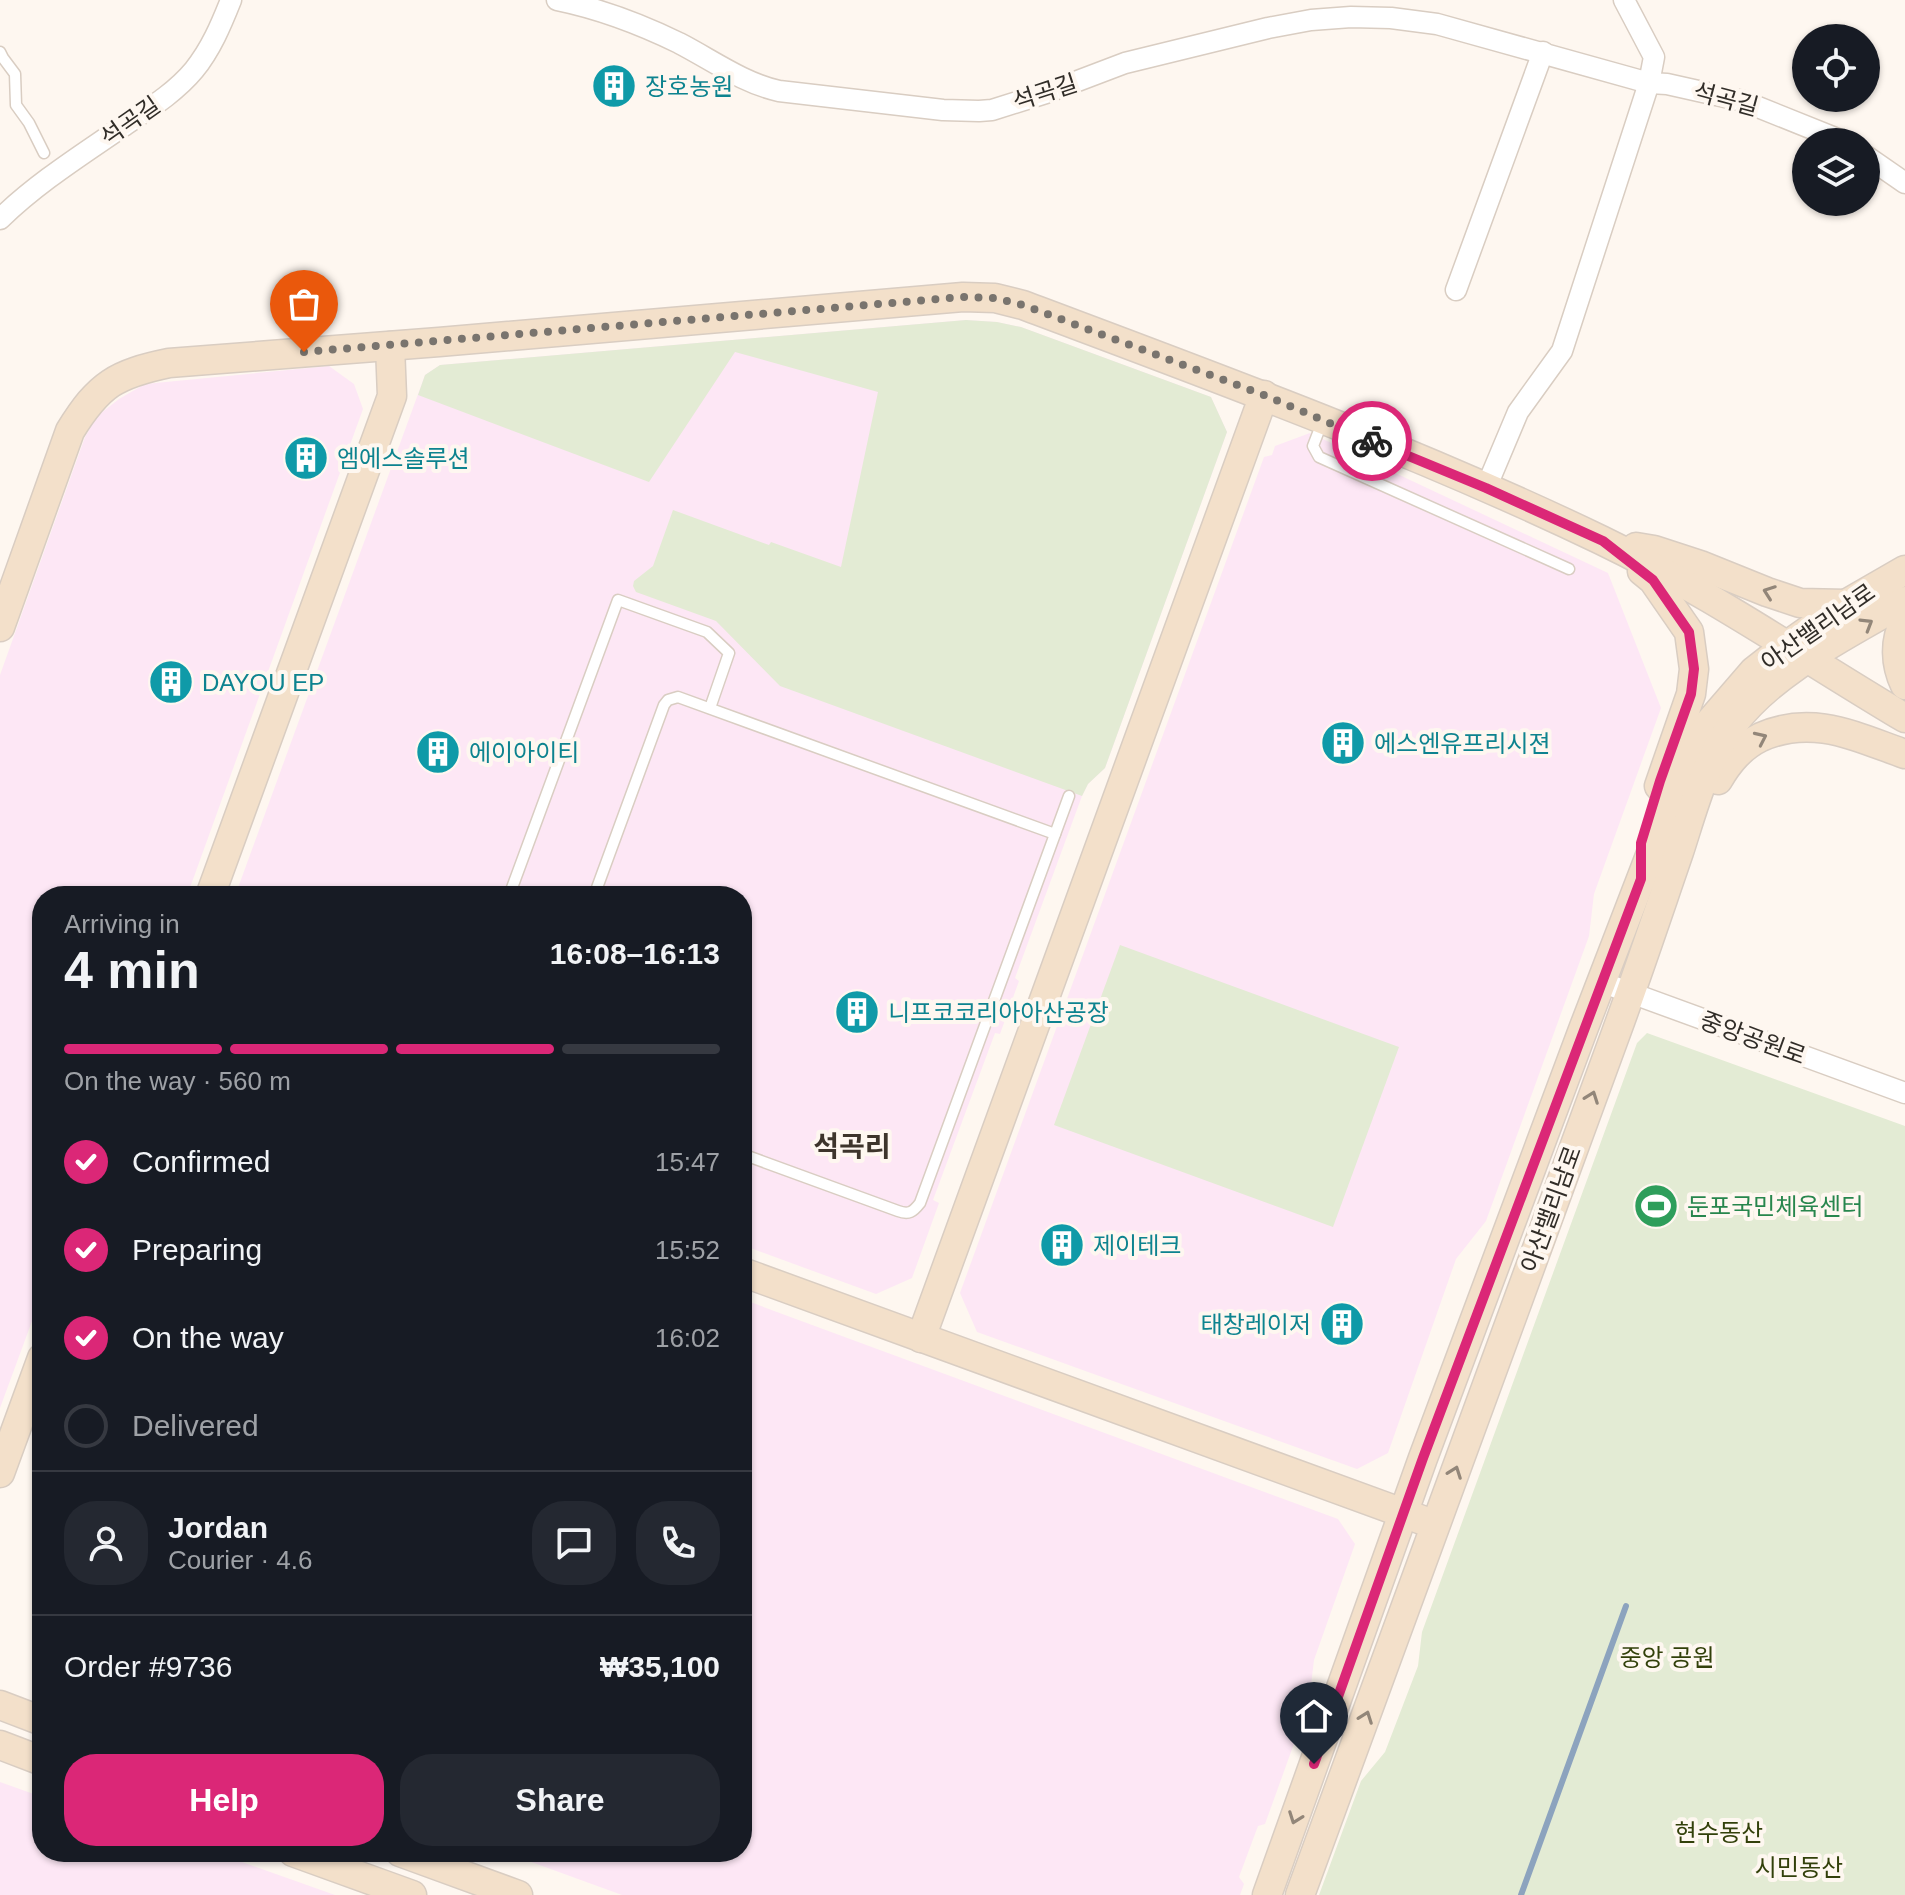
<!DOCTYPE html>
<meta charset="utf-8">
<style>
body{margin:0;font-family:Helvetica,"Noto Sans KR",sans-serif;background:#242831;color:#f1f3f6;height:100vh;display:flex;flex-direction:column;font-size:30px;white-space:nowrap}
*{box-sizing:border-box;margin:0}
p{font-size:26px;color:#9ea1a6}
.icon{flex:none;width:44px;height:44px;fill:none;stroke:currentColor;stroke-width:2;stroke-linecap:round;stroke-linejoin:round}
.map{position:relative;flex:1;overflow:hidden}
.side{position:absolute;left:32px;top:886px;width:720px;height:976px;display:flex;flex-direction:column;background:#171b24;border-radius:32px;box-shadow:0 2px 6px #0004}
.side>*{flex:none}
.tools{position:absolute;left:1792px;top:24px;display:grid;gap:16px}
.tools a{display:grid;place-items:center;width:88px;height:88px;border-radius:50%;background:#171b24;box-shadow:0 2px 6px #0004;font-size:40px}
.pin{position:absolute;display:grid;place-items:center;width:68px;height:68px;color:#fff;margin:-82px -34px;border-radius:50% 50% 50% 0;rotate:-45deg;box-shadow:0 0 8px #0007}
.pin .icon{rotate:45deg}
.courier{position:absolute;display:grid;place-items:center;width:80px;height:80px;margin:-40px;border:6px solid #db2777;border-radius:50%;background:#fff;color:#222;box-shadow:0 2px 10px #0007}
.summary em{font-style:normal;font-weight:700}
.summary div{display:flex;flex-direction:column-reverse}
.summary{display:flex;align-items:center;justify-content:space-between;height:136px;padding:0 32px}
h1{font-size:52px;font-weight:700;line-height:60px}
.bar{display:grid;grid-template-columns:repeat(4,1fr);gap:12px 8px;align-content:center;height:96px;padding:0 32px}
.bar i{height:10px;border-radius:6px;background:#363941}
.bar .on{background:#db2777}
.bar p{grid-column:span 4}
.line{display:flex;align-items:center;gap:20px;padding:0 32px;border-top:2px solid #363941}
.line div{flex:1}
.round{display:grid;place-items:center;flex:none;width:84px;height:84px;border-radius:32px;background:#242831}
ol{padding:0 32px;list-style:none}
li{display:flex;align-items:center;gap:24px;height:88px}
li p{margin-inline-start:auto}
li .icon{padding:8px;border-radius:50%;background:#db2777;color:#fff;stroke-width:4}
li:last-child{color:#9ea1a6}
li i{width:44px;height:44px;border:4px solid #363941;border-radius:50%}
.primary-button{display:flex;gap:16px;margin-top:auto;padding:16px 32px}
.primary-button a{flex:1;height:92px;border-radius:32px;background:#db2777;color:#fff;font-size:32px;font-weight:700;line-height:92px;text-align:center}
.primary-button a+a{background:#242831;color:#f1f3f6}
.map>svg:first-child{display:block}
.industrial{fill:#fde7f5}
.green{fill:#e3ebd4}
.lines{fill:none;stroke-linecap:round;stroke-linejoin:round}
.stream{stroke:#8ca3be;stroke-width:6}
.lane-casing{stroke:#d9cdc2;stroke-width:13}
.street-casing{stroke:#d9cdc2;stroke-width:23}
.secondary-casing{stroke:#d9cdc2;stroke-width:31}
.lane{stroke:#fff;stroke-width:10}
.street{stroke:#fff;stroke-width:20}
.secondary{stroke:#f3e0ca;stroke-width:28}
.oneway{stroke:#928679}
.done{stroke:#79746e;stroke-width:8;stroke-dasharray:0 14.4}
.route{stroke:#db2777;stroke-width:10}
.labels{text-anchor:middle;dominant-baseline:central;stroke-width:8;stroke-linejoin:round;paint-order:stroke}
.culture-label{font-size:24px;fill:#0d838f;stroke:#fef7f0;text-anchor:start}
.street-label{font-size:24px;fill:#312d28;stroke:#fef7f0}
.leisure-label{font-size:24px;fill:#27864d;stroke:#fef7f0;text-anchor:start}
.park-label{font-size:24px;fill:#32400a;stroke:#fef7f0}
.quarter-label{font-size:28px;font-weight:bold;fill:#3d342b;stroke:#fef7f0}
</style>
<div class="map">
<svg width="1905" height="1895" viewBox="0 0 1905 1895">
<rect width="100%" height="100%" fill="#fef7f0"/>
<!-- industrial -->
<g class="industrial">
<polygon points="966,320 997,322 1021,327 1211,397 1227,432 1105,768 1088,784 1082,796 1015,978 1019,981 1000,1034 995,1033 933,1200 939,1203 912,1278 876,1294 742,1245 742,896 235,896 425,375 440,365"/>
<polygon points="329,366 354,384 363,409 187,896 42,896 42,1294 0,1408 0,675 85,437 96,417 119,399 145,384"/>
<polygon points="1310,433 1608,573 1661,708 1594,894 1589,936 1486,1221 1456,1259 1388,1453 1357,1469 977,1332 960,1293 1264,457 1272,455 1275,446"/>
<polygon points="742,1299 1338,1519 1355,1544 1314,1660 1309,1702 1265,1824 1258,1826 1239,1877 1244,1884 1240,1895 622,1895 504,1852 742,1852"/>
<polygon points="0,1782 42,1797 42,1852 168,1852 188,1859 239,1861 335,1895 0,1895"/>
</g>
<!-- green -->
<g class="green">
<polygon points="966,320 997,322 1021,327 1211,397 1227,432 1105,768 1088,784 1082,796 780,686 716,621 636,592 633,586 634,581 653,566 673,510 769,545 771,542 841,567 878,392 735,352 649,482 418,395 425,375 440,365"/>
<polygon points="1120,945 1399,1047 1333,1227 1054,1125"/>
<polygon points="1647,1033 1905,1126 1905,1895 1319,1895 1361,1781 1385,1752 1418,1666 1422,1632 1637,1043"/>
</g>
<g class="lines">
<!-- stream -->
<polyline class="stream" points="1521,1895 1626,1606"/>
<!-- lane casing -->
<g class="lane-casing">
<g id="lane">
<polyline points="0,52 3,58 15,74 16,105 29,123 44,153"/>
<polyline points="1318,433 1313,446 1319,457 1569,569"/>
<polyline points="509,896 618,600 707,632 729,653 710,708"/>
<polyline points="594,896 664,705 668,700 678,697 1055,834"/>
<path d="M742 1154 898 1211C909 1215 913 1212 920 1203L1069 796"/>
</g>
</g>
<!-- street casing -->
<g class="street-casing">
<g id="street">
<path d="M557 0C601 9 640 24 679 43 712 60 743 83 779 91L943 110 979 111 992 110 1046 93 1125 63 1268 28 1311 20 1351 17 1391 18 1437 24 1649 83 1667 84 1743 101 1845 142"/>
<polyline points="1866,156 1905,183"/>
<path d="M0 219C37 183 80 156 122 127 147 110 175 93 194 70 211 49 221 25 231 0"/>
<polyline points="1456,290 1543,52"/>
<polyline points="1486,488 1518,412 1562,351 1649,83 1654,57 1624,0"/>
<polyline points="1601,982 1905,1093"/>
</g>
</g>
<!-- secondary casing -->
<g class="secondary-casing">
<g id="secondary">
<polyline points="1636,547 1654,550 1700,565 1767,592 1800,603 1846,604"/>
<polyline points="1642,571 1653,580 1689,632 1694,669 1691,694 1659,786"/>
<path d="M1905 620C1894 641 1895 664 1905 685"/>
<path d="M0 627 70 431C99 384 116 374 169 363L439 342 963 297 995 298 1023 305C1217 378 1414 450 1601 540 1707 591 1804 658 1905 718"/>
<path d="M1718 780C1729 761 1741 747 1761 737 1813 714 1856 737 1905 754"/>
<polyline points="210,896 392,396 390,346"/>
<polyline points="742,1272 1422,1520"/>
<polyline points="921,1338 1264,395"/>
<polyline points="0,1473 42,1358"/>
<polyline points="0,1705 42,1721"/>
<polyline points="0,1745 42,1761"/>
<polyline points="293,1852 412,1895"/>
<polyline points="400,1852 518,1895"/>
<polyline points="1267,1895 1423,1458 1584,1027 1683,770 1710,722 1754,671 1786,646 1846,604 1905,570"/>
<path d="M1300 1895C1406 1608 1510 1320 1616 1033 1638 973 1658 913 1679 852 1693 809 1705 761 1733 724 1774 670 1847 635 1905 601"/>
</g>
</g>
<!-- lane -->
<use href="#lane" class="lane"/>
<!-- street -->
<use href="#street" class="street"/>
<!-- secondary -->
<use href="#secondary" class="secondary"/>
</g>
<!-- one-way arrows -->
<defs><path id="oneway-chevron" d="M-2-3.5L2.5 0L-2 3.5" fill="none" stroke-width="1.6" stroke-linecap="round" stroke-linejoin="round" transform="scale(2)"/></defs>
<g class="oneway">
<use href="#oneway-chevron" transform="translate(1769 592) rotate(-160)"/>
<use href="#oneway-chevron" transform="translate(1867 624) rotate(-31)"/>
<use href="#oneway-chevron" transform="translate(1761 738) rotate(-25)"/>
<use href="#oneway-chevron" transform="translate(1592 1097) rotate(-70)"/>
<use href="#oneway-chevron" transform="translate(1455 1472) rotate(-70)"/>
<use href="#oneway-chevron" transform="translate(1366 1717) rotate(-70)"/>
<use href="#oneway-chevron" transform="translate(1295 1818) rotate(110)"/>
</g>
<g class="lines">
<!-- done -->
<polyline class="done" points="304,352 963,297 995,298 1023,305 1264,395 1372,441"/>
<!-- route -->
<polyline class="route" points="1314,1764 1423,1458 1641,879 1641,843 1660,781 1691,694 1694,669 1689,632 1653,580 1603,541 1486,488 1372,441"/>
</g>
<!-- icons -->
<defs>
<g id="building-disc" transform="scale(2.3)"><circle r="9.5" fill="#0f9aa8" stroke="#fef7f0"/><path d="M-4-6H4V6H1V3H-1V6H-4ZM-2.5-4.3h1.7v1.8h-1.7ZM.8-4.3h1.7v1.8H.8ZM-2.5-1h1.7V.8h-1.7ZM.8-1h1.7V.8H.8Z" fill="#fff"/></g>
<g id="stadium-disc" transform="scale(2.3)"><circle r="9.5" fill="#2e9e5b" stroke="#fef7f0"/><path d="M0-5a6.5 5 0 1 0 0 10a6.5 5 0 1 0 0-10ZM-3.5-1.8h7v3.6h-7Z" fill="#fff"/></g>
</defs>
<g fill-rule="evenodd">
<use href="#building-disc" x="614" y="86"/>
<use href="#building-disc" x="306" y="458"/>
<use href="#building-disc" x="171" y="682"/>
<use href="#building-disc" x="1343" y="743"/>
<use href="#building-disc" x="438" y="752"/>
<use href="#building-disc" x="857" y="1012"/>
<use href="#stadium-disc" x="1656" y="1206"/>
<use href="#building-disc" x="1062" y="1245"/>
<use href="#building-disc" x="1342" y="1324"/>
</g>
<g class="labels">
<!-- culture labels -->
<g class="culture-label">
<text x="645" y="86">장호농원</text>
<text x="337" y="458">엠에스솔루션</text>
<text x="202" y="682">DAYOU EP</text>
<text x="1374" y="743">에스엔유프리시젼</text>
<text x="469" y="752">에이아이티</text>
<text x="888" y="1012">니프코코리아아산공장</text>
<text x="1093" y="1245">제이테크</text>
<text x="1311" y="1324" text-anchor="end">태창레이저</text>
</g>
<!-- street labels -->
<g class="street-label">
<text transform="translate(1045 92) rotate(-18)">석곡길</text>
<text transform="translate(1726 99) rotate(15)">석곡길</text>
<text transform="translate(130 121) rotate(-35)">석곡길</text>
<text transform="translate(1818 627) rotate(-35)">아산밸리남로</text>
<text transform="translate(1753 1038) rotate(20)">중앙공원로</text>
<text transform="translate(1551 1209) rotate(-70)">아산밸리남로</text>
</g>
<!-- leisure labels -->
<g class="leisure-label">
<text x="1687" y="1206">둔포국민체육센터</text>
</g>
<!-- park labels -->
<g class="park-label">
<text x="1667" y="1657">중앙 공원</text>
<text x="1719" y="1832">현수동산</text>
<text x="1799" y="1867">시민동산</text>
</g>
<!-- quarter labels -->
<g class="quarter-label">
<text x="852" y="1146">석곡리</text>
</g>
</g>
</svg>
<div class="tools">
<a><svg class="icon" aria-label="locate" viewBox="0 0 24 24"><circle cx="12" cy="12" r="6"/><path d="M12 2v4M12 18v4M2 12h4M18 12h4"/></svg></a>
<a><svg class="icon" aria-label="layers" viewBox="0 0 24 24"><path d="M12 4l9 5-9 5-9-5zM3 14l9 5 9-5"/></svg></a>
</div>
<div class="pin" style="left:304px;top:352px;background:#ea580c"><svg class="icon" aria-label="bag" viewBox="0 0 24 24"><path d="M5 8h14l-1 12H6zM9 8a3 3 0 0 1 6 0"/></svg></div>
<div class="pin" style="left:1314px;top:1764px;background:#1f2937"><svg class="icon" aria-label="home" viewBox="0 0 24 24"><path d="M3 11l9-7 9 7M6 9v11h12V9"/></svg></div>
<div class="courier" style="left:1372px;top:441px"><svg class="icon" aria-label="bike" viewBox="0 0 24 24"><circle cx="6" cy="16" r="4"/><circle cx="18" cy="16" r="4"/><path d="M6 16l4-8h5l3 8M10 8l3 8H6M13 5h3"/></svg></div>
<section class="side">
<div class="summary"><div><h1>4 min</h1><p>Arriving in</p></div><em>16:08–16:13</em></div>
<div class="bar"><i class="on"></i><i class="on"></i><i class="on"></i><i></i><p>On the way · 560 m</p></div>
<ol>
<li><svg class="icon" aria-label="check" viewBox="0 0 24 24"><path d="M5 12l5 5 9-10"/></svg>Confirmed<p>15:47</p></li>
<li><svg class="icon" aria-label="check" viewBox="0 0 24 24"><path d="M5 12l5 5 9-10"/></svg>Preparing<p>15:52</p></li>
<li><svg class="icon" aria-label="check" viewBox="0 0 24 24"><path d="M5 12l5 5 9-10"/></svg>On the way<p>16:02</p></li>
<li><i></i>Delivered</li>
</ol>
<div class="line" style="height:144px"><a class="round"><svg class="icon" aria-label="person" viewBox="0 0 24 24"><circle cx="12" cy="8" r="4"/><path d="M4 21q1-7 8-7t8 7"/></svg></a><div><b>Jordan</b><p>Courier · 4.6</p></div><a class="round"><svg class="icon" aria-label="chat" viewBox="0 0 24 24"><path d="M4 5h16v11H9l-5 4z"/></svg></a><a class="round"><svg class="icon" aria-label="phone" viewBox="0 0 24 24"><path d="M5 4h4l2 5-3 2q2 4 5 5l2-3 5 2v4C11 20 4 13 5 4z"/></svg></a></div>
<div class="line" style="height:104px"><div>Order #9736</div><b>₩35,100</b></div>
<div class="primary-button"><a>Help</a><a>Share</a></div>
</section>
</div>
